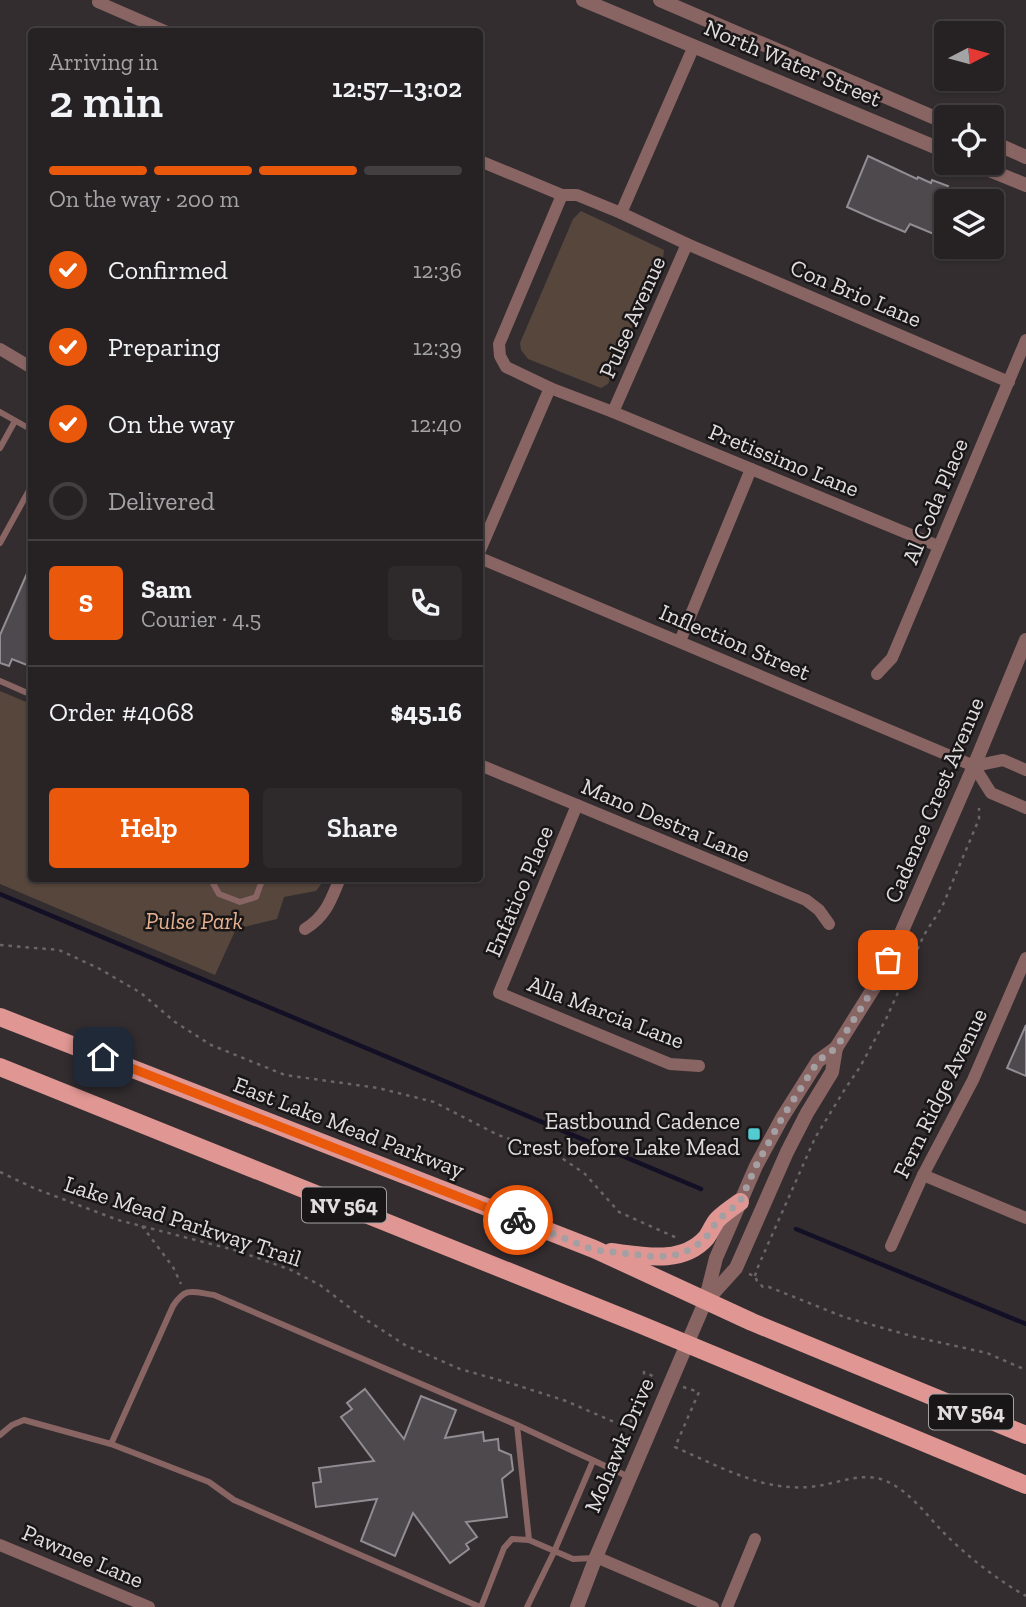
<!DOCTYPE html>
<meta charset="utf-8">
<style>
body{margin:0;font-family:"Zilla Slab",serif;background:#2e2a2c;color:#f1f3f6;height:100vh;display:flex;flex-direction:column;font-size:26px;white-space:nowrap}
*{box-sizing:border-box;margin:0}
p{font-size:23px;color:#a4a4a6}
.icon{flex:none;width:38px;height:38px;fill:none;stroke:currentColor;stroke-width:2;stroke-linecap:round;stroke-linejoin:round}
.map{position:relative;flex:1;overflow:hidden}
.drawer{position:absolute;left:28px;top:28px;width:455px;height:854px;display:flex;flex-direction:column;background:#262224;border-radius:7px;box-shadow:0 2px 5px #0004,0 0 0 2px #423f41}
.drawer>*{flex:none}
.needle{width:46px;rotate:84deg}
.fabs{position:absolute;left:934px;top:21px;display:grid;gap:14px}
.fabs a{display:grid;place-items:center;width:70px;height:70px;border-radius:7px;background:#262224;box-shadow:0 2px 5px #0004,0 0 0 2px #423f41;font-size:35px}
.pin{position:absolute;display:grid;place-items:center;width:60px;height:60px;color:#fff;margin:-30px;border-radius:14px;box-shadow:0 4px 10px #0006}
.courier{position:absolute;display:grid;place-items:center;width:70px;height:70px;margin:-35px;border:5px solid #ea580c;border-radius:50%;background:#fff;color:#222;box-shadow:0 2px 9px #0007}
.head em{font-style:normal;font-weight:600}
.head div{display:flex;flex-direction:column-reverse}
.head{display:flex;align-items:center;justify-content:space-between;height:119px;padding:0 21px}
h1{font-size:46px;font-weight:600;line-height:52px}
.bar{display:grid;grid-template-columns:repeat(4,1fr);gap:10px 7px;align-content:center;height:84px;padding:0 21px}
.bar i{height:9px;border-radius:5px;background:#423f41}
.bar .on{background:#ea580c}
.bar p{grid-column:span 4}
.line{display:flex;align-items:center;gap:18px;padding:0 21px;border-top:2px solid #423f41}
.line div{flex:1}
.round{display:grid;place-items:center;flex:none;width:74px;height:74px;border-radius:7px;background:#2e2a2c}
ol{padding:0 21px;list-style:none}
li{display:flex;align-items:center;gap:21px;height:77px}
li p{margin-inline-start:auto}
li .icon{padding:7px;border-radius:50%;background:#ea580c;color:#fff;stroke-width:4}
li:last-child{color:#a4a4a6}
li i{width:38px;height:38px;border:4px solid #423f41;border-radius:50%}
.cta{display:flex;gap:14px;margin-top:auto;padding:14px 21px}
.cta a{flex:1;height:80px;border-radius:7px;background:#ea580c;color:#fff;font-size:28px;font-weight:600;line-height:80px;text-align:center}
.cta a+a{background:#2e2a2c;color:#f1f3f6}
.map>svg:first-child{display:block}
.green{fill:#56463c}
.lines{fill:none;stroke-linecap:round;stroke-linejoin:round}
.stream{stroke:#130f25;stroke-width:4.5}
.building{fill:#4d494d;stroke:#928d93;stroke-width:2}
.path{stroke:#6a6567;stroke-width:2.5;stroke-dasharray:3.5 5;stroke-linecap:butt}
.service{stroke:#886462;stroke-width:6}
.minor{stroke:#886462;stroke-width:12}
.tertiary{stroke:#886462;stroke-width:14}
.primary{stroke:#e09793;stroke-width:18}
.done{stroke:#a49fa2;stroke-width:7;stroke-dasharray:0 12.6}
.route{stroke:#ea580c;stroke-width:9}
.poi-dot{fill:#52ccd0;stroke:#191617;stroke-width:2.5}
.labels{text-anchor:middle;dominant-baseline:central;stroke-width:5;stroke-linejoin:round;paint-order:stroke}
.shield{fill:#191617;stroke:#a5a1a3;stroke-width:2}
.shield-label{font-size:21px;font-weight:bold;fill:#e1dddf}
.street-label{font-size:23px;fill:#e1dddf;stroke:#191617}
.park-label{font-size:23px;font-style:italic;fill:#e5b191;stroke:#191617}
.poi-label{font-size:23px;fill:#e1dddf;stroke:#191617;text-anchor:end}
</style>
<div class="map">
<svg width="1026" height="1607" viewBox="0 0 1026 1607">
<rect width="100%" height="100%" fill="#332d30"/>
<!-- green -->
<g class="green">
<polygon points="581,211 664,250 663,259 608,384 601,388 528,359 521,350 520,343 573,219"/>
<polygon points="0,691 31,704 32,878 325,879 316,891 284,897 277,919 236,929 215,975 0,884"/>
</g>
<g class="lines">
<!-- stream -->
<g class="stream">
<polyline points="0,894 701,1189"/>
<polyline points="796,1229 1026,1324"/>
</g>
</g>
<!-- building -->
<g class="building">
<polygon points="868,156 917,179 918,177 931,183 932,180 948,186 946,190 973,201 947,201 947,222 941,237 910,224 905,232 874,219 847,207"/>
<polygon points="32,562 32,667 12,659 9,666 0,663 0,635"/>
<polygon points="1026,1025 1026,1076 1007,1068"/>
<polygon points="365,1389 404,1439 421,1396 456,1410 445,1438 483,1432 484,1441 498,1439 499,1450 511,1455 513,1470 502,1479 507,1517 466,1522 477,1537 466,1544 469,1549 450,1563 413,1513 395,1556 361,1541 377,1499 316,1507 313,1483 321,1482 319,1468 374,1461 341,1417 352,1409 347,1403"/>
</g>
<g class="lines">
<!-- path -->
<g class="path">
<polyline points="0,945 59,950 98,968 141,993 175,1022 211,1045 285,1075 378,1088 434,1102 498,1135 559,1156 585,1174 619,1212 677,1238"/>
<polyline points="0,1172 36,1189 118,1220 238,1251 291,1270 320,1285 362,1317 405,1345 460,1369 513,1384 566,1401 628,1428 644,1389 644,1372 657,1378"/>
<polyline points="142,1226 173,1267 181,1284"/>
<polyline points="749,1274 755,1276 757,1281 763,1287 769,1287 844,1317 915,1337 987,1353 1026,1370"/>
<polyline points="755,1276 757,1269 815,1138 845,1089 860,1067 886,1019 924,935 942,907 979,819 979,808"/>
<path d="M683 1387 699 1392 675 1447C709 1462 754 1486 791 1487 802 1488 813 1487 823 1485 844 1481 865 1472 886 1481 911 1492 927 1516 945 1534 968 1557 999 1581 1026 1596"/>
</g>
<!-- service -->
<g class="service">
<polyline points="0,412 32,430"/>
<polyline points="0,448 15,421"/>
<polyline points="0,543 32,485"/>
<polyline points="0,681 32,695"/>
<polyline points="210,878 219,894 240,902 256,897 263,878"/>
<polyline points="517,1425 629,1477"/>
<polyline points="0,1435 12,1425 24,1420 111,1444 209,1482 234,1500 480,1607"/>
<path d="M111 1444 173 1306C186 1286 193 1292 214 1295L517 1425 529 1540"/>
<polyline points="481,1607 504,1548 512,1539 529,1540 573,1559 594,1558"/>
<polyline points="527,1607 554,1552 593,1461"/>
</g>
<!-- minor -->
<g class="minor">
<polyline points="98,2 167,32"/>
<polyline points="480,161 562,195"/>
<polyline points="687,244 1009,382"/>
<polyline points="0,349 32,368"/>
<polyline points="550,388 613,412 687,244 621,213"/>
<polyline points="613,412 938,546"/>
<polyline points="480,550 550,388 506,367 500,356 499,344 562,195 577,195 621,213 694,46"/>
<polyline points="480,558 974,766"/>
<polyline points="680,641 751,469"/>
<polyline points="877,674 892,658 1026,340"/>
<polyline points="480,765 806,900 819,910 829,924"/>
<polyline points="974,766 991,793 1026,808"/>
<polyline points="974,766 1003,760 1026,770"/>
<polyline points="577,805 499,993 670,1064 699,1066"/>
<path d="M305 929C326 916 331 900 340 878"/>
<polyline points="923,1175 1026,1218"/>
<polyline points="891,1246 923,1175 973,1080 1026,958"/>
<polyline points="0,1545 149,1607"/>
<polyline points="596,1557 713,1607"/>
<polyline points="727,1607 755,1539"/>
</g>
<!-- tertiary -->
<g class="tertiary">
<polyline points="583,0 947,152"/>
<polyline points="660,0 947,123"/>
<polyline points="992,142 1026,157"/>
<polyline points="972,163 1026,185"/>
<polyline points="707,1300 736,1268 787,1152 807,1113 832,1072 836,1048"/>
<polyline points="577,1607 596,1557 705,1302 716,1258 756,1166 782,1118 818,1061 836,1048 878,981 898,940 974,766 1026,640"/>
</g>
<!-- primary -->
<g class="primary">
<polyline points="0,1017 594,1249 752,1322 1026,1435"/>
<polyline points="0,1067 639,1324 1026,1485"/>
<path d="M611 1252C643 1256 682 1265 706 1238 711 1232 713 1224 718 1219 724 1213 733 1207 740 1202"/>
</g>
</g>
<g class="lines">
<!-- done -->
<polyline class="done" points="518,1220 594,1250 658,1257 681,1254 695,1247 707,1236 718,1220 740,1202 756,1166 782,1118 818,1061 836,1048 878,981 888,960"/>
<!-- route -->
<polyline class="route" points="103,1057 518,1220"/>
</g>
<!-- markers -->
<rect class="poi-dot" x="747" y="1127" width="14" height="14" rx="3.5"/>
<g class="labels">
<!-- shield labels -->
<g class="shield">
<rect x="302" y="1187.5" width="84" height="35" rx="5"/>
<rect x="929" y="1394.5" width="84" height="35" rx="5"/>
</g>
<g class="shield-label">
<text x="344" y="1205">NV 564</text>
<text x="971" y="1412">NV 564</text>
</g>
<!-- street labels -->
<g class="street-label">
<text transform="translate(793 63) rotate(23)">North Water Street</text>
<text transform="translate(856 293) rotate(23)">Con Brio Lane</text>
<text transform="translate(632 317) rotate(-66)">Pulse Avenue</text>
<text transform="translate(784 460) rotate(22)">Pretissimo Lane</text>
<text transform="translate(935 501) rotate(-67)">Al Coda Place</text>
<text transform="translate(735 642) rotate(23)">Inflection Street</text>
<text transform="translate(934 800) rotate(-67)">Cadence Crest Avenue</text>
<text transform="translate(666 820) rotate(23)">Mano Destra Lane</text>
<text transform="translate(519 891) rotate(-67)">Enfatico Place</text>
<text transform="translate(606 1012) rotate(21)">Alla Marcia Lane</text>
<text transform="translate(940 1093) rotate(-64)">Fern Ridge Avenue</text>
<text transform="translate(349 1127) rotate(21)">East Lake Mead Parkway</text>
<text transform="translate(183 1221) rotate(18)">Lake Mead Parkway Trail</text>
<text transform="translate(619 1445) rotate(-67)">Mohawk Drive</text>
<text transform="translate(83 1556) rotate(23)">Pawnee Lane</text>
</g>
<!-- park labels -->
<g class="park-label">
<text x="194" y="921">Pulse Park</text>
</g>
<!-- poi labels -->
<g class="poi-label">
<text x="740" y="1121">Eastbound Cadence<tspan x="740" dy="26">Crest before Lake Mead</tspan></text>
</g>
</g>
</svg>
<div class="fabs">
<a><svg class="needle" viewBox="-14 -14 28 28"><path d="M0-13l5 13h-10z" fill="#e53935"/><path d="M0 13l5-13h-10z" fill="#a4a4a6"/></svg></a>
<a><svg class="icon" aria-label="locate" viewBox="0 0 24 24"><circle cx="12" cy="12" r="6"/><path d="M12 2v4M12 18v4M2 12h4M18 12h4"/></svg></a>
<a><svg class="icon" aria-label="layers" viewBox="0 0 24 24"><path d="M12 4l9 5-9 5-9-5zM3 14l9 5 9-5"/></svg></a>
</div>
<div class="pin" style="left:888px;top:960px;background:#ea580c"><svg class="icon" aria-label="bag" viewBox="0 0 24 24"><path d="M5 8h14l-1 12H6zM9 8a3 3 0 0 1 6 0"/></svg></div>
<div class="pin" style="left:103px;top:1057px;background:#1f2937"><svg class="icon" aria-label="home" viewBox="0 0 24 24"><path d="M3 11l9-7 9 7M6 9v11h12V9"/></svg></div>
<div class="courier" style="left:518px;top:1220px"><svg class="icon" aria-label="bike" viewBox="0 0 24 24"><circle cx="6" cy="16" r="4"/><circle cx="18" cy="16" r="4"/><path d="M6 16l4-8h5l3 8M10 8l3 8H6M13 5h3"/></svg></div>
<section class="drawer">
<div class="head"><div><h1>2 min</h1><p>Arriving in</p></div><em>12:57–13:02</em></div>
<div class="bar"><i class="on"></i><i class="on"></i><i class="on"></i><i></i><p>On the way · 200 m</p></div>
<ol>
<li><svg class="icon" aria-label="check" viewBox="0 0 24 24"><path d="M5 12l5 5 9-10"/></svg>Confirmed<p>12:36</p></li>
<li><svg class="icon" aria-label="check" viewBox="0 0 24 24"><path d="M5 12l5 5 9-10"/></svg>Preparing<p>12:39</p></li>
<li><svg class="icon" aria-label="check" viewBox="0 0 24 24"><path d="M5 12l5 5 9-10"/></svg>On the way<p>12:40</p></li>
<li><i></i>Delivered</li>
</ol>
<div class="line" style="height:126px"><b class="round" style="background:#ea580c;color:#fff">S</b><div><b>Sam</b><p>Courier · 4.5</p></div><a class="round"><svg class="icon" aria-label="phone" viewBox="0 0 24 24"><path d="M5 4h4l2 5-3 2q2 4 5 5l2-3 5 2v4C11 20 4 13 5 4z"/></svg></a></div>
<div class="line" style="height:91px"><div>Order #4068</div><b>$45.16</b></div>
<div class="cta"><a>Help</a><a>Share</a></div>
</section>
</div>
